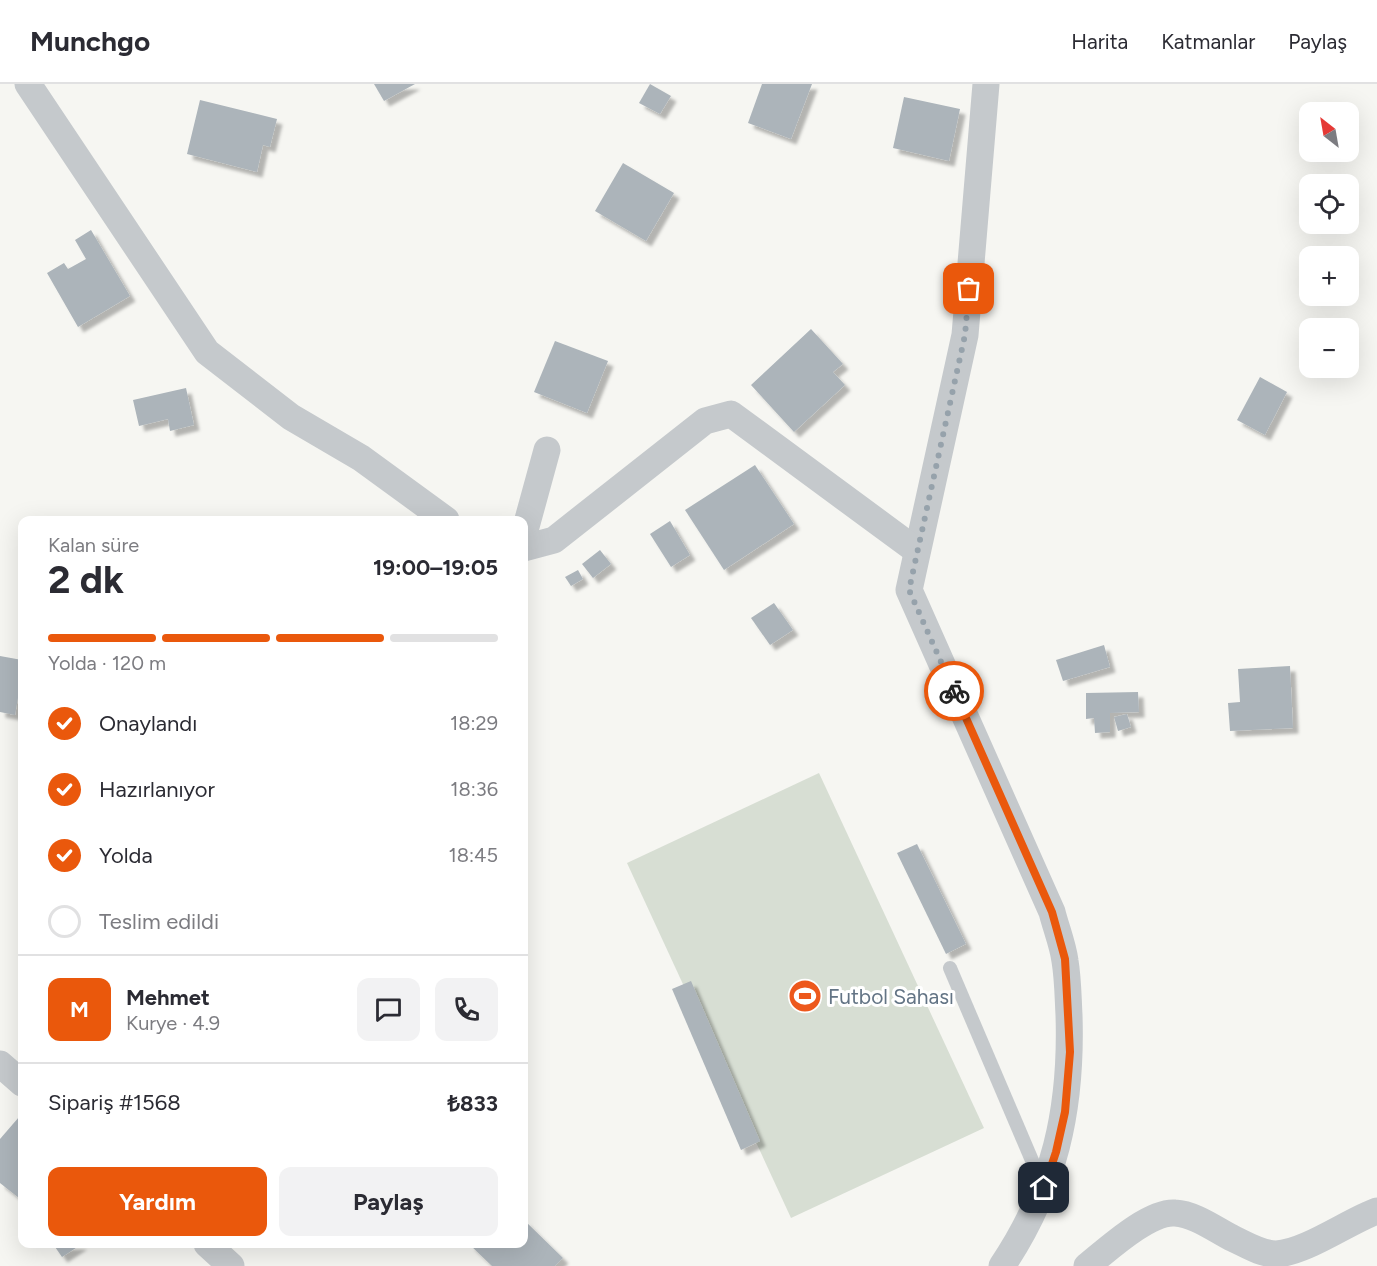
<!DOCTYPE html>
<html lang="tr">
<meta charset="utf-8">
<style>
body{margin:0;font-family:Figtree,sans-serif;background:#f2f2f3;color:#2b2b33;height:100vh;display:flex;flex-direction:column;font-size:22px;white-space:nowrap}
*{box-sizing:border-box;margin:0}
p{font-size:20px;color:#7c7c81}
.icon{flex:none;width:33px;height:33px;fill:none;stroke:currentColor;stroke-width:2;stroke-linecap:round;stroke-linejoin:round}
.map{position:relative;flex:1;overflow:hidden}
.details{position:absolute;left:18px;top:432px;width:510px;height:732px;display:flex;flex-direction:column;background:#fff;border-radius:12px;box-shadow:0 6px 24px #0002}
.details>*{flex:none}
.needle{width:39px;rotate:329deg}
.fabs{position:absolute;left:1299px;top:18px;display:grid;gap:12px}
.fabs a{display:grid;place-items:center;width:60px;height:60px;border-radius:12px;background:#fff;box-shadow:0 6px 24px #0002;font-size:30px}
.pin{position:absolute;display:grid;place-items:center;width:51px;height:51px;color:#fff;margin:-26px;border-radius:12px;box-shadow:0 3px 9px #0006}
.courier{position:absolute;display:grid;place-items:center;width:60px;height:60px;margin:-30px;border:4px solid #ea580c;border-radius:50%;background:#fff;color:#222;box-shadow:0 2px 8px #0007}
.overview em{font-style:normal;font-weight:700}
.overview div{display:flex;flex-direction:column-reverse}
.overview{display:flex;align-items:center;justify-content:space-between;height:102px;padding:0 30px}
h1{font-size:39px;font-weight:700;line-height:45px}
.bar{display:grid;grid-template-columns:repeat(4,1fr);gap:9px 6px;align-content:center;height:72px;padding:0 30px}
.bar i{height:8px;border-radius:4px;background:#e1e1e2}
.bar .on{background:#ea580c}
.bar p{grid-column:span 4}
.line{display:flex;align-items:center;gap:15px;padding:0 30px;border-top:2px solid #e1e1e2}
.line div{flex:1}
.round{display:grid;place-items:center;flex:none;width:63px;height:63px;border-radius:12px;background:#f2f2f3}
ol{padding:0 30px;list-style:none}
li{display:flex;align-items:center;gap:18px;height:66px}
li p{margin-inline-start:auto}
li .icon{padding:6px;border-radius:50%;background:#ea580c;color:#fff;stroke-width:4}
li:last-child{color:#7c7c81}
li i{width:33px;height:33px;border:3px solid #e1e1e2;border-radius:50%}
.primary-button{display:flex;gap:12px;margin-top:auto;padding:12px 30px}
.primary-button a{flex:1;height:69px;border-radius:12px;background:#ea580c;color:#fff;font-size:24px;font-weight:700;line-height:69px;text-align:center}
.primary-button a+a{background:#f2f2f3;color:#2b2b33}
header{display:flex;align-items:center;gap:36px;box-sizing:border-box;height:84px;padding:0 30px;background:#fff;border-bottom:2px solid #e1e1e2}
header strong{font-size:28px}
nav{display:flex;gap:33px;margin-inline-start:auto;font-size:21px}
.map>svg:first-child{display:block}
.green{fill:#d7ded3}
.building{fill:#acb4ba;filter:url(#shadow)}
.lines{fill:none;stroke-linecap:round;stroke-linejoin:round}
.lane{stroke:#c5c9cc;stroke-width:14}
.street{stroke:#c5c9cc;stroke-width:27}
.done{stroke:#96a2ab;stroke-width:6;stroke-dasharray:0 10.8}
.route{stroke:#ea580c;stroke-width:8}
.labels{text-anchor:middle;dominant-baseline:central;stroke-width:6;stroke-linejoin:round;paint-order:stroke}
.poi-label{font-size:21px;fill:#637485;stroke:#fff;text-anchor:start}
</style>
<header>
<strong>Munchgo</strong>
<nav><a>Harita</a><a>Katmanlar</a><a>Paylaş</a></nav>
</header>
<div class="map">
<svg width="1377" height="1182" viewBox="0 0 1377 1182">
<defs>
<filter id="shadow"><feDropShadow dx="5.5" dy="5.5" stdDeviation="1.5" flood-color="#0004"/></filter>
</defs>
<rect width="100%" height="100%" fill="#f6f6f2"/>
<!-- green -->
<polygon class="green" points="819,689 984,1044 791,1134 627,779"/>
<!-- building -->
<g class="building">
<polygon points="374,0 415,0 384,17"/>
<polygon points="650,0 671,12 660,30 639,19"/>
<polygon points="762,0 812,0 791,55 748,39"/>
<polygon points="904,13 960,25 949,77 893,64"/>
<polygon points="200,16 277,35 270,63 263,61 257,88 187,70"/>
<polygon points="623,79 674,109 646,157 595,127"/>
<polygon points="91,146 130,212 78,243 47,189 64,179 68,185 86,175 75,156"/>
<polygon points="811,245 843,280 833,288 845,301 794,348 751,301"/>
<polygon points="555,257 608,277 587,329 534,308"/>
<polygon points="1260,293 1287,308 1265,351 1237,336"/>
<polygon points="186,304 194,341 170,347 168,335 139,342 133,316"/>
<polygon points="755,381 794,440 724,486 685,426"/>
<polygon points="670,437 690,471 671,483 650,450"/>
<polygon points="600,466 611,480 593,494 582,480"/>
<polygon points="578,486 583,495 571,502 565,493"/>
<polygon points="774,519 793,546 770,561 751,534"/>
<polygon points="1104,561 1110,583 1063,597 1056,576"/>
<polygon points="0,572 22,576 22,591 15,631 0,628"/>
<polygon points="1290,582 1293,644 1230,647 1228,619 1240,618 1238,585"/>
<polygon points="1138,608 1139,628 1110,629 1110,648 1095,649 1094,634 1086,635 1086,609"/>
<polygon points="1127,630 1131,643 1118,647 1114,633"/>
<polygon points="917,760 966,860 946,870 897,769"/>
<polygon points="691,897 760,1057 741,1066 672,905"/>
<polygon points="19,1033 22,1036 22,1110 19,1114 0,1099 0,1055"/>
<polygon points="524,1136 563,1174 555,1182 492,1182 469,1160 524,1160"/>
<polygon points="53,1160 82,1160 62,1173"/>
</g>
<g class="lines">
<!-- lane -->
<polyline class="lane" points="950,884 1042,1100"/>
<!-- street -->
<g class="street">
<polyline points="28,0 207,268 291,333 361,374 446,436"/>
<path d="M986 0 965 251 909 506 1052 828C1056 844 1063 861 1065 877 1068 895 1068 913 1069 931 1072 1025 1055 1103 1002 1182"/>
<polyline points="524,450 547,366"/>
<polyline points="524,464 554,456 705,337 731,330 917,467"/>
<polyline points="0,980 22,999"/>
<polyline points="207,1160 231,1182"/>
<path d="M1087 1182C1107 1166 1149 1127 1175 1129 1195 1130 1216 1146 1234 1155 1247 1161 1261 1170 1276 1170 1305 1169 1349 1137 1377 1127"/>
</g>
</g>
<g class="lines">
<!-- done -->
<polyline class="done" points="954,607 909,506 965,251 969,205"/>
<!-- route -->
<polyline class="route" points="954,607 1052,828 1065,875 1070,968 1065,1028 1056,1068 1044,1104"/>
</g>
<!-- icons -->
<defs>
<g id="stadium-disc" transform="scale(1.725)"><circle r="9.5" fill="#ed581c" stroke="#fff"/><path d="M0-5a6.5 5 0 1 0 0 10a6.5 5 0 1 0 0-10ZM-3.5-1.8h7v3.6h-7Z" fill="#fff"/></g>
</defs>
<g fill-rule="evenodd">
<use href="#stadium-disc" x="805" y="912"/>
</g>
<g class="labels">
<!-- poi labels -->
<g class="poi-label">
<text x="828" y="912">Futbol Sahası</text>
</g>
</g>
</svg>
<div class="fabs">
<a><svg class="needle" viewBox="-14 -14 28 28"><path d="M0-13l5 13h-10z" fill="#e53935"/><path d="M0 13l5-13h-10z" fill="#7c7c81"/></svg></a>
<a><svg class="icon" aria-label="locate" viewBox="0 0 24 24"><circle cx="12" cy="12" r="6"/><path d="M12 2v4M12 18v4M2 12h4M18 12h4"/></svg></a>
<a>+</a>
<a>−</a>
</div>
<div class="pin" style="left:969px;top:205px;background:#ea580c"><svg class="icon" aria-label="bag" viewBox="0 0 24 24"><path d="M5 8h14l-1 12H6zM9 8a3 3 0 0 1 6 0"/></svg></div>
<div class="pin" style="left:1044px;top:1104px;background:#1f2937"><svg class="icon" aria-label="home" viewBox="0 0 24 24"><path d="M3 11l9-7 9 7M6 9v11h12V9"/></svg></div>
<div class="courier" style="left:954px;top:607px"><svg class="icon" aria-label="bike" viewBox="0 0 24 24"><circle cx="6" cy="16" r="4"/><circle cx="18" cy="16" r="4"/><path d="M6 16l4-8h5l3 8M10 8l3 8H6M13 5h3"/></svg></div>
<section class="details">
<div class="overview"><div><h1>2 dk</h1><p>Kalan süre</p></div><em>19:00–19:05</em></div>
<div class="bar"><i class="on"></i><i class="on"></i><i class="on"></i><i></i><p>Yolda · 120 m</p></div>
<ol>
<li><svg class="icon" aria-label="check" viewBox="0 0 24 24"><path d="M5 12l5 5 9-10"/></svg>Onaylandı<p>18:29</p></li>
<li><svg class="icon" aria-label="check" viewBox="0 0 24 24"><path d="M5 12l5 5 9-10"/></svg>Hazırlanıyor<p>18:36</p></li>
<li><svg class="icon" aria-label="check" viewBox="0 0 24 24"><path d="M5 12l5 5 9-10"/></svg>Yolda<p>18:45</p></li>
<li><i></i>Teslim edildi</li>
</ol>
<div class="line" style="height:108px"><b class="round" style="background:#ea580c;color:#fff">M</b><div><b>Mehmet</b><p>Kurye · 4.9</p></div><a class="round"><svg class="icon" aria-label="chat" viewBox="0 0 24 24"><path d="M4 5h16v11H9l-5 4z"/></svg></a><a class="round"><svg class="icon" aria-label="phone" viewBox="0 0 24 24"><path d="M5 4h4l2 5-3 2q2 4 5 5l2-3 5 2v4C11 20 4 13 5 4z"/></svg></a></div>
<div class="line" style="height:78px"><div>Sipariş #1568</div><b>₺833</b></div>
<div class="primary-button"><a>Yardım</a><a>Paylaş</a></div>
</section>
</div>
